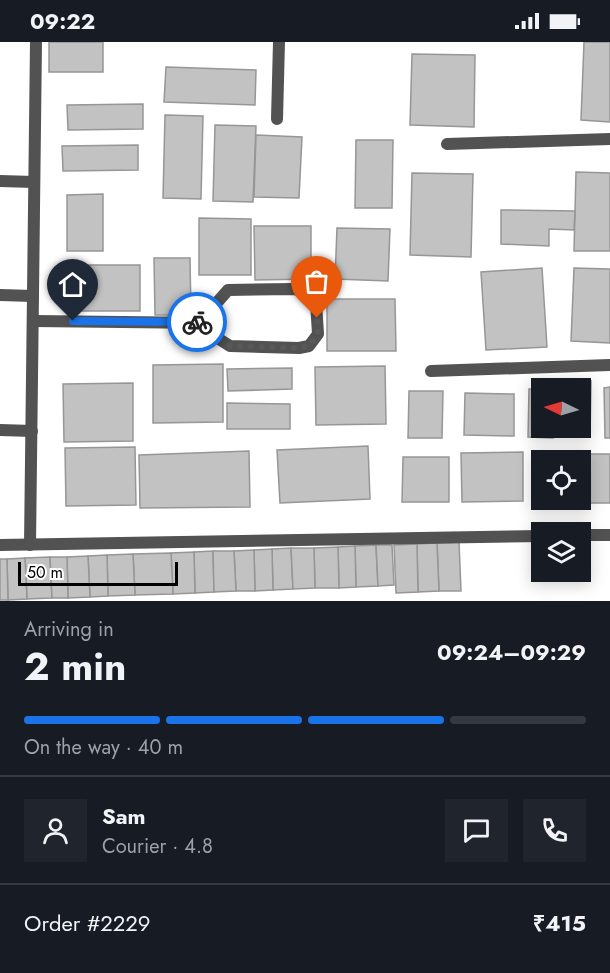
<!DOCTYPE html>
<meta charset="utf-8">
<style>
body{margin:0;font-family:Jost,sans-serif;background:#20242c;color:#f1f3f6;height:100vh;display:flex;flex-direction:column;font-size:22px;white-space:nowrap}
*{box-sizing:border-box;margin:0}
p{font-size:20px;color:#9ea1a6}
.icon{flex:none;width:33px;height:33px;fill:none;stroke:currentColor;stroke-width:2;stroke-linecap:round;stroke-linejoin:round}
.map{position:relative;height:559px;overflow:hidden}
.details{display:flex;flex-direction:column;background:#171b24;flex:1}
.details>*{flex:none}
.needle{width:39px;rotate:275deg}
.buttons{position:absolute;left:531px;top:336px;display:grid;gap:12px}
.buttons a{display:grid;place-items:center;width:60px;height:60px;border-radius:0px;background:#171b24;box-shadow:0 3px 15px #0003;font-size:30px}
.scale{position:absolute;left:18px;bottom:15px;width:160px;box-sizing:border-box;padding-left:6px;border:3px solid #000;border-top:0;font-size:16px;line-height:21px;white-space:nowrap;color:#000;-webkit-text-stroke:4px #fff;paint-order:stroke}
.pin{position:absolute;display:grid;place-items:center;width:51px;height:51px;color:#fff;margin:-62px -26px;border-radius:50% 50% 50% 0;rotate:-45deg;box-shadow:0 0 6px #0007}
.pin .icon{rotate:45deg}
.courier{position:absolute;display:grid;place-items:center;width:60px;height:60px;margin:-30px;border:4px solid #1a73e8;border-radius:50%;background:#fff;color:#222;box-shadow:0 2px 8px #0007}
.summary em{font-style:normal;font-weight:700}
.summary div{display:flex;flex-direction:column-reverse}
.summary{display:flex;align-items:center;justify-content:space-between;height:102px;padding:0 24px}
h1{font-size:39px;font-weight:700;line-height:45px}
.bar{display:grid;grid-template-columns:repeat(4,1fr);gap:9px 6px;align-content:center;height:72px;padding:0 24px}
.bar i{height:8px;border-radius:4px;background:#363941}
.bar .active{background:#1a73e8}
.bar p{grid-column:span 4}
.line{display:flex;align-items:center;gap:15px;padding:0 24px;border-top:2px solid #363941}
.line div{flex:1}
.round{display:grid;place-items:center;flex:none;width:63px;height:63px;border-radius:0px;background:#20242c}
.status{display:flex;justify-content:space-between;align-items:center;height:42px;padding:0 30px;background:#171b24;direction:ltr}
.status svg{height:16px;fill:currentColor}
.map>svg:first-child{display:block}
.building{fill:#c2c2c2;stroke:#969696;stroke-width:1.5;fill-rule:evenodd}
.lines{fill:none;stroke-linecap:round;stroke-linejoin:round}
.street{stroke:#525252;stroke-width:12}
.done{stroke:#595959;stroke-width:6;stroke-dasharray:0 10.8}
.route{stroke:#1a73e8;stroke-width:8}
</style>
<div class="status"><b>09:22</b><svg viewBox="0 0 49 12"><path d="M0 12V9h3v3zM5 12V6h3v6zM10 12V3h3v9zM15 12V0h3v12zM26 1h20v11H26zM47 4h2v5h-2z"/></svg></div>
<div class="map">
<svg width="610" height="559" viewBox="0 0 610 559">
<rect width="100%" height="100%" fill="#fff"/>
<!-- building -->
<g class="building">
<rect x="49" y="0" width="54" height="30"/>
<polygon points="584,0 610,0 610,80 581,78"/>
<polygon points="412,12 475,13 474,85 410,83"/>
<polygon points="166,25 256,28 255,63 164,60"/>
<polygon points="143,62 143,87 68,88 67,63"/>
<polygon points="165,73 203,74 201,157 163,156"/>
<polygon points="215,83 256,84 253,160 213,159"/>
<polygon points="256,93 302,95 299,156 254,155"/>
<polygon points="356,98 393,98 392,166 355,166"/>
<polygon points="138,103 138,128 63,129 62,104"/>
<polygon points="576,130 610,131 610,209 574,209"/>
<polygon points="412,131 473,132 471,215 410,213"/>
<polygon points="103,152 103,209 67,209 67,153"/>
<polygon points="501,168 575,169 574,188 549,187 549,204 501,202"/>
<polygon points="199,176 251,177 251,233 199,233"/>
<polygon points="254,184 311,184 311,237 255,238"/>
<polygon points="337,186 390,187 388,239 335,237"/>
<polygon points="154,216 190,216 191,273 155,273"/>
<rect x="71" y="223" width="69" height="46"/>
<polygon points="542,226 547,305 486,308 481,230"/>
<polygon points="574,226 610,227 610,301 571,299"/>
<polygon points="327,257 395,257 396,309 327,309"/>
<polygon points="223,322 223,380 153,381 153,323"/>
<polygon points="385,324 386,382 316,383 315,325"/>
<polygon points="292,326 292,347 228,349 227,327"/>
<polygon points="591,339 590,395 567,394 567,386 580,386 580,346 569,344"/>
<polygon points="133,341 133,399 64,400 63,342"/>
<polygon points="610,345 610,396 605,396 604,346"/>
<polygon points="529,347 542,347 542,386 553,386 553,396 528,395"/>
<polygon points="409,349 443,349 442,396 408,396"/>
<polygon points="465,351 514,352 514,394 464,393"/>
<polygon points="227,361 290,362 290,387 227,387"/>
<polygon points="368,404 370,457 280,461 277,408"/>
<polygon points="135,405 136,463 66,464 65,406"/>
<polygon points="249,409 250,465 140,466 139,413"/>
<polygon points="523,410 523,459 462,460 461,411"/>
<path d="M538 412H610V461H539ZM542 418H580V458H542Z"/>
<polygon points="403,415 449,415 449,460 402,460"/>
<polygon points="459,500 461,549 439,549 437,501"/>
<polygon points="437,501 439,549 418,550 417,502"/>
<polygon points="417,502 418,550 396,551 394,503"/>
<polygon points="376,503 378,544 356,545 355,504"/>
<polygon points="376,503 392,503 394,543 378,544"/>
<polygon points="355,504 356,545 339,546 338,505"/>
<polygon points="338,505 339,546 315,546 314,506"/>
<polygon points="291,506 293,547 273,548 272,507"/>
<polygon points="291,506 314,506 315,546 293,547"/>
<polygon points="272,507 273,548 255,549 254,508"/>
<polygon points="254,508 255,549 236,549 234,509"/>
<polygon points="213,509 214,550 195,551 194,510"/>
<polygon points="213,509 234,509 236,549 214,550"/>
<polygon points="194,510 195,551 173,552 171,511"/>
<polygon points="171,511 173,552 135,553 133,512"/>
<polygon points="133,512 135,553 108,554 107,513"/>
<polygon points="107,513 108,554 90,555 88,514"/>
<polygon points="88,514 90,555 68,556 67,515"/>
<polygon points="50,515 52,556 27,557 25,516"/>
<polygon points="50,515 67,515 68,556 52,556"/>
<polygon points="25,516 27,557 8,558 7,517"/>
<polygon points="0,517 7,517 8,558 0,558"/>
</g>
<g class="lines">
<!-- street -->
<g class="street">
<polyline points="277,77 279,0"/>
<polyline points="447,102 610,97"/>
<polyline points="0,139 34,140"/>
<polyline points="0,253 33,254"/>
<polyline points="34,279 209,281 219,297 230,304 299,306 309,304 318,292 316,260 308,251 294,247 228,248 214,264 209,281"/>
<polyline points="431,329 610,323"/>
<polyline points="0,388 32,389"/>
<polyline points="580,493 610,493"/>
<polyline points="0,503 542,494"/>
<polyline points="30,503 36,0"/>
</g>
</g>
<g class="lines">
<!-- done -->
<polyline class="done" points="197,280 209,281 219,297 230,304 299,306 309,304 318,292 317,276"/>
<!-- route -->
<polyline class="route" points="73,279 197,280"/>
</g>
</svg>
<div class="buttons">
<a><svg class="needle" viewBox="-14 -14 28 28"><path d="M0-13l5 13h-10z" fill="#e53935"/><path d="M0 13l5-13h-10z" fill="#9ea1a6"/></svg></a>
<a><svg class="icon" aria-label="locate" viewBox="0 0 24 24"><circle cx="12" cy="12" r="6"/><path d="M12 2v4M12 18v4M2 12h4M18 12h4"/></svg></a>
<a><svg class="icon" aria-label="layers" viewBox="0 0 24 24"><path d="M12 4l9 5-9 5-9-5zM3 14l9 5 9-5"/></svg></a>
</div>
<div class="scale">50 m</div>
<div class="pin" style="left:317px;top:276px;background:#ea580c"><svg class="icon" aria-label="bag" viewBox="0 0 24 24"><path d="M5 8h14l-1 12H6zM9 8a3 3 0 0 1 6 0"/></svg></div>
<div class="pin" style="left:73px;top:279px;background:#1f2937"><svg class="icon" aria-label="home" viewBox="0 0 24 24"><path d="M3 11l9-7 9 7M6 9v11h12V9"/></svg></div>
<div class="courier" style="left:197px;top:280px"><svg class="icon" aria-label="bike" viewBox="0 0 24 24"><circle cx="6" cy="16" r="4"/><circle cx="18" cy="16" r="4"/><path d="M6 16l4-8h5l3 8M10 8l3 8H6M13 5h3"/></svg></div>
</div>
<section class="details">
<div class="summary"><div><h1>2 min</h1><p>Arriving in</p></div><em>09:24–09:29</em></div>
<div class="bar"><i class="active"></i><i class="active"></i><i class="active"></i><i></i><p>On the way · 40 m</p></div>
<div class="line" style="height:108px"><a class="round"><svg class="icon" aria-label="person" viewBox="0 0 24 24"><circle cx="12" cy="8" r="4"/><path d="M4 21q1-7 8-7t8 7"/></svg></a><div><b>Sam</b><p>Courier · 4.8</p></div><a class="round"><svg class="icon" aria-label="chat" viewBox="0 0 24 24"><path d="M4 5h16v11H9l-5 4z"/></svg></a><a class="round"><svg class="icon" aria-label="phone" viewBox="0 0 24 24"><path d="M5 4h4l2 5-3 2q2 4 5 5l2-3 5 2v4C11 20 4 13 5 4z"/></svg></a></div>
<div class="line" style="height:78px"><div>Order #2229</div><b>₹415</b></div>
</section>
